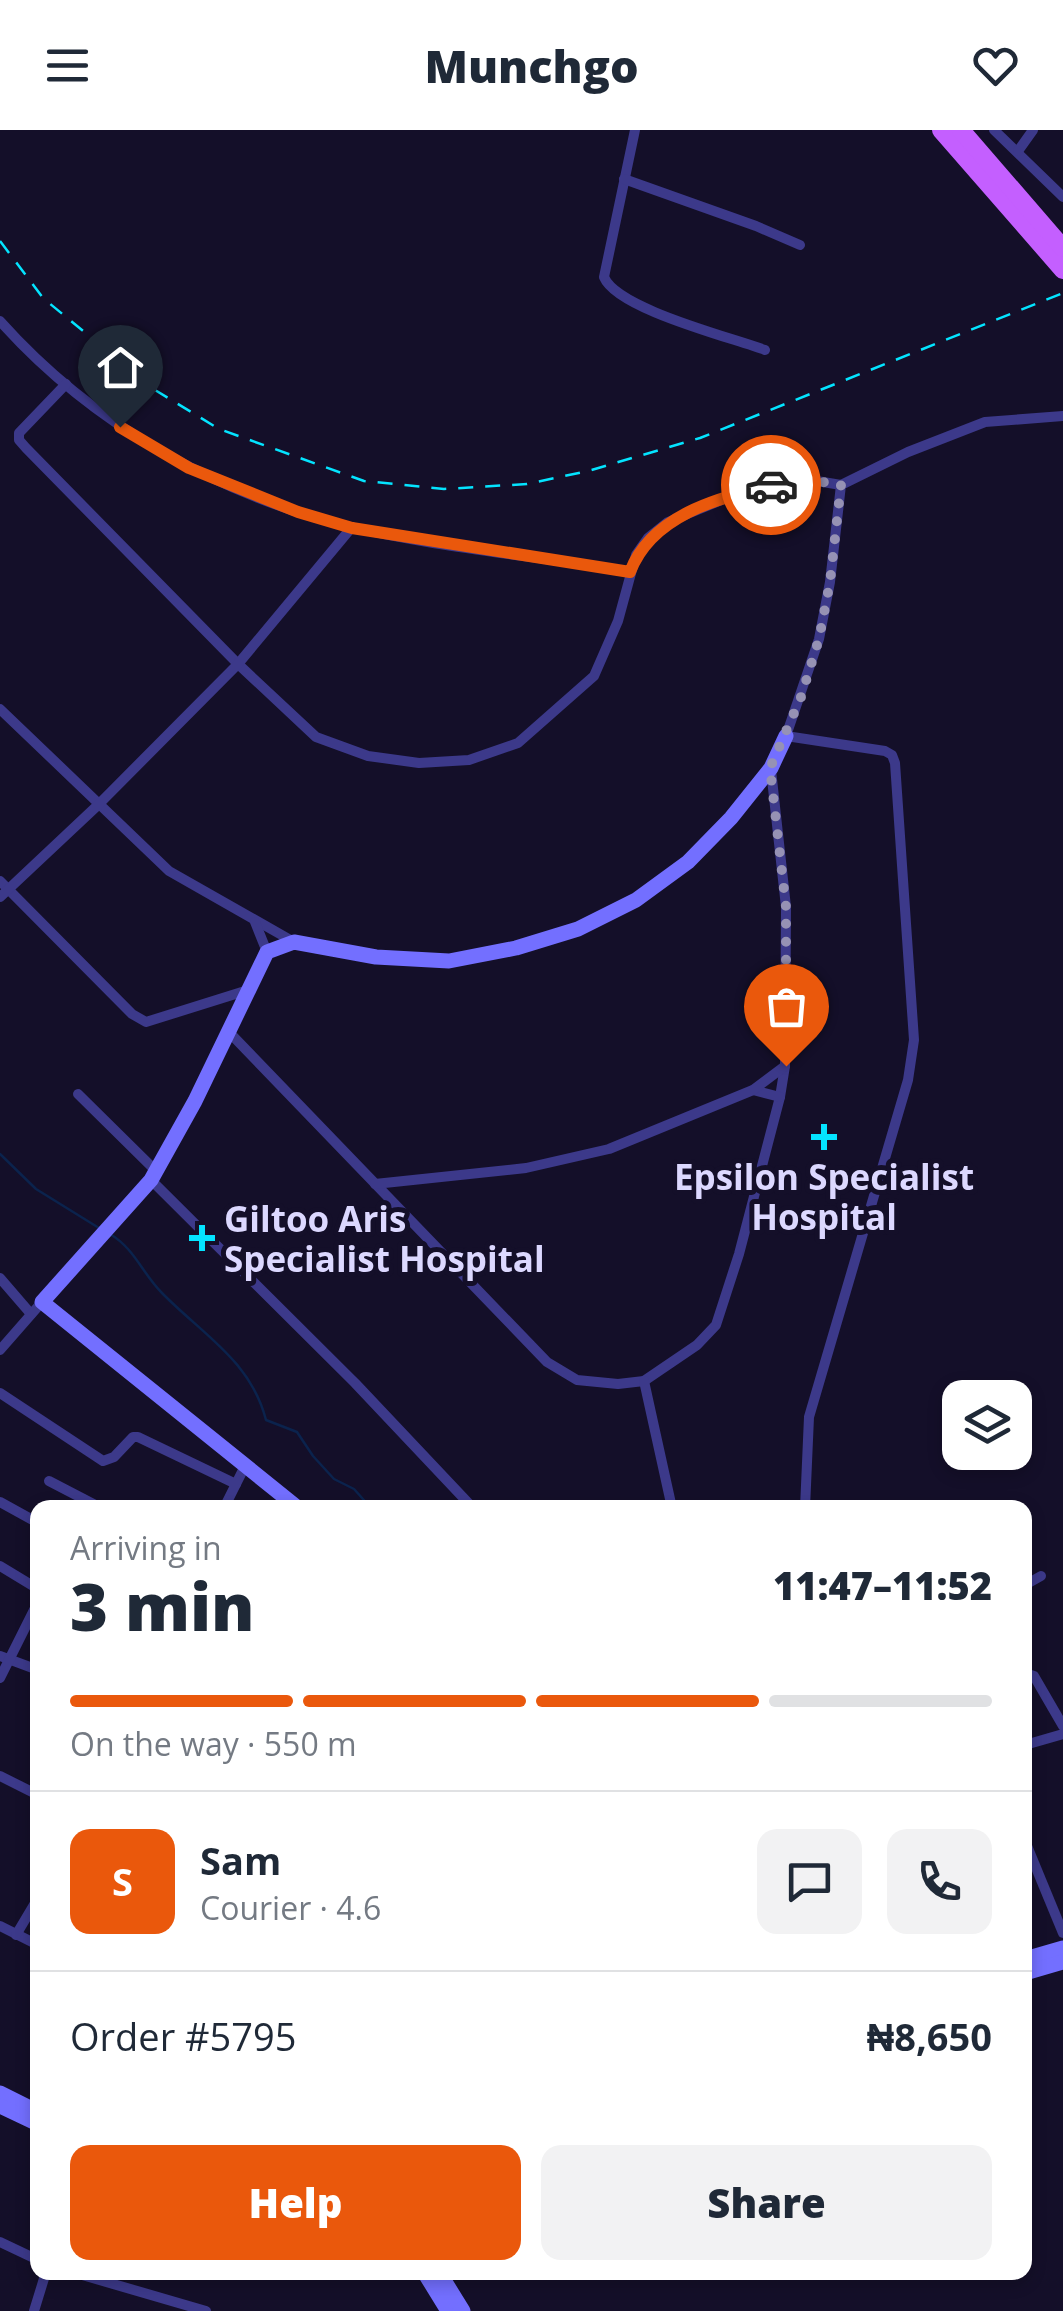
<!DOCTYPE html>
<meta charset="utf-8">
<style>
body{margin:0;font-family:"Open Sans",sans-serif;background:#f2f2f3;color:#1f2937;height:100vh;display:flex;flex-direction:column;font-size:38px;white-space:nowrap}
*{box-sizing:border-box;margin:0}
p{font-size:32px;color:#747a83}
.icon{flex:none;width:55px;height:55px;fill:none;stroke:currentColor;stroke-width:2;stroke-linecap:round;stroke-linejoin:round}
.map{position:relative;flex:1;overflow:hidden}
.drawer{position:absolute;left:30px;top:1370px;width:1002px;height:780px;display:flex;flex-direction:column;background:#fff;border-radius:20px;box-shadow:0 5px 15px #0003}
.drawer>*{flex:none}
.fabs{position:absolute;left:942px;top:1250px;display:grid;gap:20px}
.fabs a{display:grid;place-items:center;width:90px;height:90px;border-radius:20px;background:#fff;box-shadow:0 5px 15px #0003;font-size:50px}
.pin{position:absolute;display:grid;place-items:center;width:85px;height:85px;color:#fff;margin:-102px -42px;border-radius:50% 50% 50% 0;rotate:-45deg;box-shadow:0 0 10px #0007}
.pin .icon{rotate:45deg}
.courier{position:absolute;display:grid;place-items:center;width:100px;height:100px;margin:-50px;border:8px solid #ea580c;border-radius:50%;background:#fff;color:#222;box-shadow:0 2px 12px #0007}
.headline em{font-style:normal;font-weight:800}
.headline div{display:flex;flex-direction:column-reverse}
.headline{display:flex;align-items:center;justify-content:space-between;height:170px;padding:0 40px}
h1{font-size:65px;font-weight:800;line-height:75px}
.bar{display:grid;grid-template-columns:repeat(4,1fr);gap:15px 10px;align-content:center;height:120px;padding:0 40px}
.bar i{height:12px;border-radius:8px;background:#e0e1e3}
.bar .on{background:#ea580c}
.bar p{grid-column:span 4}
.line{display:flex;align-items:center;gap:25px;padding:0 40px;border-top:2px solid #e0e1e3}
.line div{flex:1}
.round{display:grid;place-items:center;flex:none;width:105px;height:105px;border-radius:20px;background:#f2f2f3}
.button{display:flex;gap:20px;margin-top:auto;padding:20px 40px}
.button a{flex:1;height:115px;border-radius:20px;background:#ea580c;color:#fff;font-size:40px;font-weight:800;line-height:115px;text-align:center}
.button a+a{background:#f2f2f3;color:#1f2937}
header{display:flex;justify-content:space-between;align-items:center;height:130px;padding:0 40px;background:#fff;font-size:45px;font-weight:800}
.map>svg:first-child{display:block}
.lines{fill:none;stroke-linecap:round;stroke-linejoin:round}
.stream{stroke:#0b234d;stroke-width:2.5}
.street{stroke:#3c398a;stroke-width:10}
.secondary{stroke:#736fff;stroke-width:15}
.primary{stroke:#c45fff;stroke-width:18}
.rail{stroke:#04e4ff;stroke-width:2.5;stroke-dasharray:15 12;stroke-linecap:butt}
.done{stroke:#9692b4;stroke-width:10;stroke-dasharray:0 18}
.route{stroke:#ea580c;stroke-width:12}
.poi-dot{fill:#04e4ff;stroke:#140f29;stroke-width:4}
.labels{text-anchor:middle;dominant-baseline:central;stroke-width:10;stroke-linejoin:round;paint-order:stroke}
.poi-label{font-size:35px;font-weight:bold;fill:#dcd8ff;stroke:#140f29}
</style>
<header><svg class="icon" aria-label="menu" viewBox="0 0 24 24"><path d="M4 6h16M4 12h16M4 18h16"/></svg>Munchgo<svg class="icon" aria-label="heart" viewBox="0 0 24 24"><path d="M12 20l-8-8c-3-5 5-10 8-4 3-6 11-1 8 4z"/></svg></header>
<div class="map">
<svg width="1063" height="2181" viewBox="0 0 1063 2181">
<rect width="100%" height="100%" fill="#140f29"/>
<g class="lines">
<!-- stream -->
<g class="stream">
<polyline points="0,1024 36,1059 99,1098"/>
<path d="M110 1104C135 1119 142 1143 162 1163 202 1204 251 1231 266 1290L297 1302 313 1326 334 1349 354 1359 371 1378"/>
</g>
<!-- street -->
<g class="street">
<path d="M635 0 604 147C617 179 730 207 765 220"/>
<polyline points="994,0 1063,67"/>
<polyline points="1018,21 1033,0"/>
<polyline points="624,49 756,96 800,115"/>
<path d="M0 191C91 293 217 365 351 397 439 418 539 426 630 442"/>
<polyline points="66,254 19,303 19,310 26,318 238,534 316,607 368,626 419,633 469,630 518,613 594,546 618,491 636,425 648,408 668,392 741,362 799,348 841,355"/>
<polyline points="0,579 169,741 294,812"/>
<polyline points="0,751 132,884 146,892 245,861"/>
<polyline points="0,767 98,675 238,534 352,397"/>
<polyline points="255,792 267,822"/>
<polyline points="228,901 547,1232 577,1250 618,1254 644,1251 697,1215 716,1195 739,1124 780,967 785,936 786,777 771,640"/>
<polyline points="753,960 780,967"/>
<polyline points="78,964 156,1041"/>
<polyline points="151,1050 355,1253 473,1378"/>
<polyline points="375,1054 526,1038 609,1019 753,960 785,936"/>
<polyline points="0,1148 31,1184"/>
<polyline points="0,1220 42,1172"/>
<polyline points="644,1251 672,1378"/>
<polyline points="0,1263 103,1331 114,1327 133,1307 138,1307 236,1354"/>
<polyline points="49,1351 101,1378"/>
<polyline points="0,1372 38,1393"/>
<polyline points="224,1378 246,1334"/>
<polyline points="805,1378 809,1287 908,950 914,910 895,633 892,625 885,621 786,606 819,509 830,452 841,355 908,322 985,292 1063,286"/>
<polyline points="0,1436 38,1459"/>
<polyline points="1025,1455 1041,1446"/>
<polyline points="0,1526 38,1540"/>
<polyline points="1025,1543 1034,1546 1063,1596"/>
<polyline points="0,1548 38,1472"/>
<polyline points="1025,1615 1063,1604"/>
<polyline points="0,1646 38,1665"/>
<polyline points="1025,1711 1063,1803"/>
<polyline points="0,1796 38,1815"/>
<polyline points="16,1805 38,1768"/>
<polyline points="0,2112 38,2130"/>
<polyline points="72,2142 206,2181"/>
<polyline points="34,2181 46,2142"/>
</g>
<!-- secondary -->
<g class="secondary">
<polyline points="298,1378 42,1172 151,1050 195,971 267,822 294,812 376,827 449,831 516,818 578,799 636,770 688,732 731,688 771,638 786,606"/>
<polyline points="1025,1829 1063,1818"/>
<polyline points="1025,1843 1063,1832"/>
<polyline points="0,1963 38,1982"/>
<polyline points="0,1976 38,1994"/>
<polyline points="424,2142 448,2181"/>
<polyline points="439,2142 463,2181"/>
</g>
<!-- primary -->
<g class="primary">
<polyline points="941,0 1063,140"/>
<polyline points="961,0 1063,118"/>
</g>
<!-- rail -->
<polyline class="rail" points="0,111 43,168 155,260 219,299 364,351 444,359 527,354 588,341 700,308 1063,163"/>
</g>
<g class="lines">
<!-- done -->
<polyline class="done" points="771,355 799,348 841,355 830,452 819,509 801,567 770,638 786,777 786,936"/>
<!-- route -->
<path class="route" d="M120 297 189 338 298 382 352 398 630 442C651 386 717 368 771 355"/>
</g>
<!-- markers -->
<g class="poi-dot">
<path d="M819 992h10v10h10v10h-10v10h-10v-10h-10v-10h10z"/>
<path d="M197 1093h10v10h10v10h-10v10h-10v-10h-10v-10h10z"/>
</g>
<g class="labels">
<!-- poi labels -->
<g class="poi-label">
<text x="824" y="1046">Epsilon Specialist<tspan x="824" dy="40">Hospital</tspan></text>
<text x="224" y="1088" text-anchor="start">Giltoo Aris<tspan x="224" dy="40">Specialist Hospital</tspan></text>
</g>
</g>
</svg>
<div class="fabs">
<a><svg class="icon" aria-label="layers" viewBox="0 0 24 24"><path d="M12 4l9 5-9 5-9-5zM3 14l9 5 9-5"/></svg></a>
</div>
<div class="pin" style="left:786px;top:936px;background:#ea580c"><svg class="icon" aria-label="bag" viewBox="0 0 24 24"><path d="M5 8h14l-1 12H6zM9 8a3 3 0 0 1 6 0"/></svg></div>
<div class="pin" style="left:120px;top:297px;background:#1f2937"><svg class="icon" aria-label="home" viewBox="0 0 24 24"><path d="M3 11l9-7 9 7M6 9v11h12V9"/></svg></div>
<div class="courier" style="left:771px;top:355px"><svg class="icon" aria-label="car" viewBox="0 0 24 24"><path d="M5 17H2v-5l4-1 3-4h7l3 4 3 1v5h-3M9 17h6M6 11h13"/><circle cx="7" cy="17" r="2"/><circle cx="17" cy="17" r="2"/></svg></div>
<section class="drawer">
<div class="headline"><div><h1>3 min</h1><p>Arriving in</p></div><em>11:47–11:52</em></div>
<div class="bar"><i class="on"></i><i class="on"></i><i class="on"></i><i></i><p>On the way · 550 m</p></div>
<div class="line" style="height:180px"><b class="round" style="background:#ea580c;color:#fff">S</b><div><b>Sam</b><p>Courier · 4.6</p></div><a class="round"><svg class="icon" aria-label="chat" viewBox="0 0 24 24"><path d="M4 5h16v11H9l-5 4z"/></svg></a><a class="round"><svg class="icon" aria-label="phone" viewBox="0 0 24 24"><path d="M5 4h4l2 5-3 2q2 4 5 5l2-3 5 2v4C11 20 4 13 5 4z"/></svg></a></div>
<div class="line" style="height:130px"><div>Order #5795</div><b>₦8,650</b></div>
<div class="button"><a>Help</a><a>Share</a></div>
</section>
</div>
